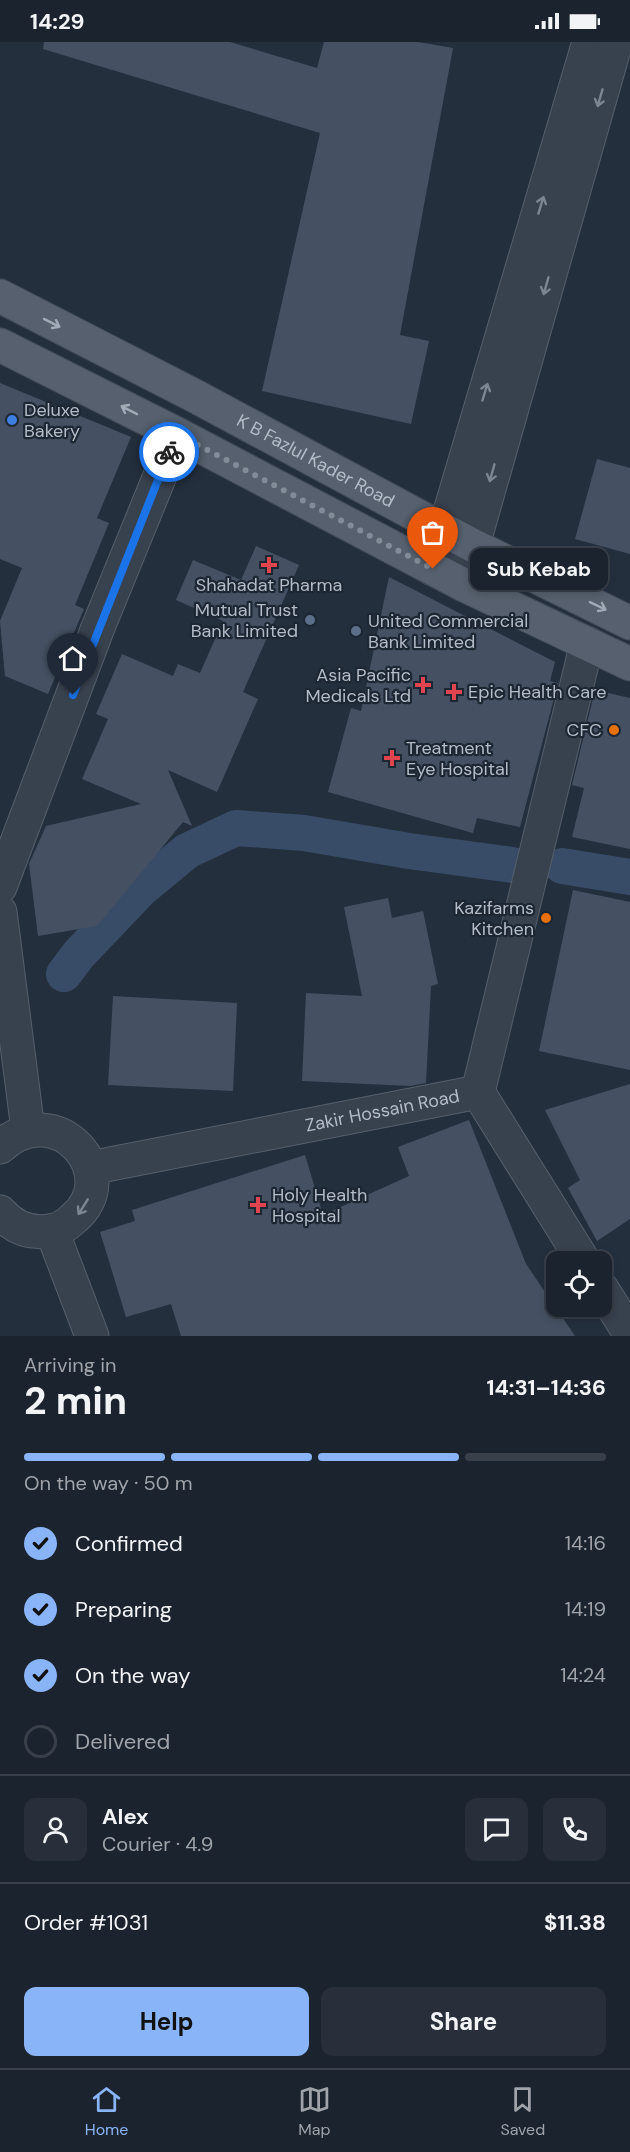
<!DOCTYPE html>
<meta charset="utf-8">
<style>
body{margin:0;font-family:"DM Sans",sans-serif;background:#282f3a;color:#f1f3f6;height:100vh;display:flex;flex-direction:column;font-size:22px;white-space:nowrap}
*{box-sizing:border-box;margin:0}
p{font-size:20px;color:#a0a4aa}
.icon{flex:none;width:33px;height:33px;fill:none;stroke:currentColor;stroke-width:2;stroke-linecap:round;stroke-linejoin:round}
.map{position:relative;height:1294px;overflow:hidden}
.panel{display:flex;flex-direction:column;background:#1b232e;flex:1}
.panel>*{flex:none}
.buttons{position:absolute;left:546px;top:1209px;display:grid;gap:12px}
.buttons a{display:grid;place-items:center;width:66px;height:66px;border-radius:12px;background:#1b232e;box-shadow:0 3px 9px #0003,0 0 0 2px #39404a;font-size:30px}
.pin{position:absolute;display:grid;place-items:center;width:51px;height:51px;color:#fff;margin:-62px -26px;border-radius:50% 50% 50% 0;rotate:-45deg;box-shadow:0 0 6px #0007}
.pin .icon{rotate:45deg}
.courier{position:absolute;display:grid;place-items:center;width:60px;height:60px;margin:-30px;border:4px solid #1a73e8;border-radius:50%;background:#fff;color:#222;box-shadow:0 2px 8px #0007}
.bubble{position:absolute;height:42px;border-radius:12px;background:#1b232e;box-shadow:0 3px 9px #0003,0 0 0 2px #39404a;font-size:20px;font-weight:700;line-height:42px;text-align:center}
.head em{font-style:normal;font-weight:700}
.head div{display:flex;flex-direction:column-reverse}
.head{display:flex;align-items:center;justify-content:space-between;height:102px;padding:0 24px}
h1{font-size:39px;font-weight:700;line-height:45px}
.bar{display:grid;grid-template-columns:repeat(4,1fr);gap:9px 6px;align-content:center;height:72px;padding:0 24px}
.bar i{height:8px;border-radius:4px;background:#39404a}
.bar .active{background:#8ab4f8}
.bar p{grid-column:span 4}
.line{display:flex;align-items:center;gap:15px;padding:0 24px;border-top:2px solid #39404a}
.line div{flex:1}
.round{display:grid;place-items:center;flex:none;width:63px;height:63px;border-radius:12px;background:#282f3a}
ol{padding:0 24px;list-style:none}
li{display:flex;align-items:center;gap:18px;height:66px}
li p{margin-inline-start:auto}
li .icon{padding:6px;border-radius:50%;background:#8ab4f8;color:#111;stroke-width:4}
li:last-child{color:#a0a4aa}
li i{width:33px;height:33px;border:3px solid #39404a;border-radius:50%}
.button{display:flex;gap:12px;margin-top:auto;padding:12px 24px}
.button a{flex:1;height:69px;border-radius:12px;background:#8ab4f8;color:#111;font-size:24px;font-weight:700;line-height:69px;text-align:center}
.button a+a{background:#282f3a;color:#f1f3f6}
.status{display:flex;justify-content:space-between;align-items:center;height:42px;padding:0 30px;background:#1b232e;direction:ltr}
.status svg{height:16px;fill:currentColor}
.tab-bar{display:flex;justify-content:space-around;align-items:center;height:84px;border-top:2px solid #39404a;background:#1b232e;font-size:16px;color:#a0a4aa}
.tab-bar a{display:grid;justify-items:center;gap:3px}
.tab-bar .active{color:#8ab4f8}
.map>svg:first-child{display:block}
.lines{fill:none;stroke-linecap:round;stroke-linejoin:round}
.canal{stroke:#394c67;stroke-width:36}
.building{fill:#455162}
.minor-casing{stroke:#565f6c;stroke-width:35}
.major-casing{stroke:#414a57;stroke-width:35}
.minor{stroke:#38414e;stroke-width:33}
.major{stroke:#56606e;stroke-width:33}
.oneway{stroke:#7c8592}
.oneway2{stroke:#a1aab7}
.done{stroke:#828b98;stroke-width:6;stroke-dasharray:0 10.8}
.route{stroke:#1a73e8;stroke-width:8}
.shop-dot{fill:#3f7fe0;stroke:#1d2633;stroke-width:2}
.health-dot{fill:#e0444e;stroke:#1d2633;stroke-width:2}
.service-dot{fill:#5c6f8a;stroke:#1d2633;stroke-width:2}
.food-dot{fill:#e8710a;stroke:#1d2633;stroke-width:2}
.labels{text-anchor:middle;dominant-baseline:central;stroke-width:4.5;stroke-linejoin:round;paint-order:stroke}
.poi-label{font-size:18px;fill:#b4bcc9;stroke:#1d2633;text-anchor:start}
.street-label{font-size:18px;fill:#b4bcc9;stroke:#1d2633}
</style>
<div class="status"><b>14:29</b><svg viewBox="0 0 49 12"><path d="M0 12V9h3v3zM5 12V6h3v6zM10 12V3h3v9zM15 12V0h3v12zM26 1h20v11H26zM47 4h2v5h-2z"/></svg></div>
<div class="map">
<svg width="630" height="1294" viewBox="0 0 630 1294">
<rect width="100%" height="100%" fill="#242f3e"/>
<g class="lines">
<!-- canal -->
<g class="canal">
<polyline points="562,824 630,835"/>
<polyline points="64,932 79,912 141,847 187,809 236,786 304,791 409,809 512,823"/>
</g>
</g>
<!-- building -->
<g class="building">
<polygon points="44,0 230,0 317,26 324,0 418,0 453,6 400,293 429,299 411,382 262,349 320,91 43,7"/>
<polygon points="0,341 131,395 97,476 109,481 75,563 84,567 48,652 5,634 0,579 22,526 0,517"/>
<polygon points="597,417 630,426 630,512 575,497"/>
<polygon points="256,504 299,523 243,650 258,657 217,750 168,728 192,784 183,780 97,884 38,894 29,822 46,784 141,762 82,737 108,677 96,672 122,612 173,634 178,622 200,631 223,579 176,558 193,518 241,538"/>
<polygon points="389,535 555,620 550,639 558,641 520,785 477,776 473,791 328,750 351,666 361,669"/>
<polygon points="595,648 630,656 630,807 572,795 584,746 572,743"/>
<polygon points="573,848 630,860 630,1028 539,1009"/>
<polygon points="388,856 392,876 423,869 438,942 431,944 426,1041 410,1044 302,1039 306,951 362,954 344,865"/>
<polygon points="113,954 237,961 233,1049 108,1043"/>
<polygon points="630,1042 630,1177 597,1199 568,1146 580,1138 545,1068"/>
<polygon points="469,1078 526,1222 575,1294 181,1294 171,1262 126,1275 100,1190 135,1179 132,1168 305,1113 323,1173 409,1134 398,1105"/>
</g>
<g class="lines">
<!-- minor casing -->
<g class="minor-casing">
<g id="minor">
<polyline points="433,527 589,0"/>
<polyline points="462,542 616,0"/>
<polyline points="0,845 97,588 177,392"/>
<polyline points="0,870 28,1088"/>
<polyline points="478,1050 587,601"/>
<polyline points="478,1050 584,1220"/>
<path d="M0 1105C57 1053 126 1133 73 1177 67 1183 58 1188 49 1189 29 1192 13 1185 0 1170"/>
<path id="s1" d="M90 1126 478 1050"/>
<polyline points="52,1189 92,1294"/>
<polyline points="602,1247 630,1292"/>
</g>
</g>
<!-- major casing -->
<g class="major-casing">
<g id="major">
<path id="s2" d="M0 254 195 354 472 503 630 581"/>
<polyline points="0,303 177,392 462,542 630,622"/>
</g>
</g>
<!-- minor -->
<use href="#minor" class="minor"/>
<!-- major -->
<use href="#major" class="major"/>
</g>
<!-- one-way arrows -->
<defs><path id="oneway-shaft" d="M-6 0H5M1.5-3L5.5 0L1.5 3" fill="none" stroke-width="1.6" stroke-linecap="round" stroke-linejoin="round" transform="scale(1.5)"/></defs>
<g class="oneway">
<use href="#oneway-shaft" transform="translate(600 56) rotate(106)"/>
<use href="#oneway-shaft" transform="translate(541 163) rotate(-73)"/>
<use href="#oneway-shaft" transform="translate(546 244) rotate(106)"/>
<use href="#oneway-shaft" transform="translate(485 350) rotate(-73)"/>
<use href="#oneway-shaft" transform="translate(492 431) rotate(106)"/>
<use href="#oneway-shaft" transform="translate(83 1165) rotate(122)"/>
</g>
<g class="oneway2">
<use href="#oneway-shaft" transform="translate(52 281) rotate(27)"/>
<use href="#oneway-shaft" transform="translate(129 368) rotate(-153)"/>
<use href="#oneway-shaft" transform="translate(598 564) rotate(26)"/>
</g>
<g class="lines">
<!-- done -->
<polyline class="done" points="169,410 177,392 433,527"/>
<!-- route -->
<polyline class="route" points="73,653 169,410"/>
</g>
<!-- markers -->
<circle class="shop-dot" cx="12" cy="378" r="6"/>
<g class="health-dot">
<path d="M266 514h6v6h6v6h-6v6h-6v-6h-6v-6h6z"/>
<path d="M420 634h6v6h6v6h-6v6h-6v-6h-6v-6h6z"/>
<path d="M451 641h6v6h6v6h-6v6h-6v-6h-6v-6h6z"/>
<path d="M389 707h6v6h6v6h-6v6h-6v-6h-6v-6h6z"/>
<path d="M255 1154h6v6h6v6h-6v6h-6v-6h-6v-6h6z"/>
</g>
<g class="service-dot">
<circle cx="310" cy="578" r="6"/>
<circle cx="356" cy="589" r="6"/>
</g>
<g class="food-dot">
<circle cx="614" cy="688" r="6"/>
<circle cx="546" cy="876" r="6"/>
</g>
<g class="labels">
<!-- poi labels -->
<g class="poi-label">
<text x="24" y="368">Deluxe<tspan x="24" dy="21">Bakery</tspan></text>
<text x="269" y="543" text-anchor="middle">Shahadat Pharma</text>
<text x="298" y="568" text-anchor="end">Mutual Trust<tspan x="298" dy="21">Bank Limited</tspan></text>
<text x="368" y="579">United Commercial<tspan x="368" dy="21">Bank Limited</tspan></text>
<text x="411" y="633" text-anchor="end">Asia Pacific<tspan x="411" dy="21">Medicals Ltd</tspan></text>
<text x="468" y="650">Epic Health Care</text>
<text x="602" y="688" text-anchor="end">CFC</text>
<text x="406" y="706">Treatment<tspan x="406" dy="21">Eye Hospital</tspan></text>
<text x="534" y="866" text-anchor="end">Kazifarms<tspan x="534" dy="21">Kitchen</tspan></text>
<text x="272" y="1153">Holy Health<tspan x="272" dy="21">Hospital</tspan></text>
</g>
<!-- street labels -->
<g class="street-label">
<text stroke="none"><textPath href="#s2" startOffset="356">K B Fazlul Kader Road</textPath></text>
<text stroke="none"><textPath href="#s1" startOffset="298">Zakir Hossain Road</textPath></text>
</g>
</g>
</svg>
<div class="buttons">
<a><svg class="icon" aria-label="locate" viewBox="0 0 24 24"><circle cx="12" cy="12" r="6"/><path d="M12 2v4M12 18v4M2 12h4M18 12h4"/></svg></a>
</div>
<div class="pin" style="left:433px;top:527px;background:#ea580c"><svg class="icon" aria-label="bag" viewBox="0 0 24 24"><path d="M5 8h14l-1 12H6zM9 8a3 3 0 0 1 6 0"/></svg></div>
<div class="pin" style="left:73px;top:653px;background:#1f2937"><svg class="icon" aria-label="home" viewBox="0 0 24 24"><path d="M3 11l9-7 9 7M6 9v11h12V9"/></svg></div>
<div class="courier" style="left:169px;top:410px"><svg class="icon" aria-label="bike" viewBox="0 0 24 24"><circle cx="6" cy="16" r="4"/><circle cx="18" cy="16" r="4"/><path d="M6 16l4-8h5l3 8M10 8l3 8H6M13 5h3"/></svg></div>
<div class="bubble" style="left:470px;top:506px;width:138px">Sub Kebab</div>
</div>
<section class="panel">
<div class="head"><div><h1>2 min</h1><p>Arriving in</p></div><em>14:31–14:36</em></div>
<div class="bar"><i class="active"></i><i class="active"></i><i class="active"></i><i></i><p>On the way · 50 m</p></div>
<ol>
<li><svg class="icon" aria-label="check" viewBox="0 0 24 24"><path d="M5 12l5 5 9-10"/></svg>Confirmed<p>14:16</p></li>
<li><svg class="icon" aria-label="check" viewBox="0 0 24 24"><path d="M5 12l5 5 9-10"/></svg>Preparing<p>14:19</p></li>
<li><svg class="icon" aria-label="check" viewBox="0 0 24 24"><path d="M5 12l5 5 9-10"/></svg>On the way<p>14:24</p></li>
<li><i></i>Delivered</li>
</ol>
<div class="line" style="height:108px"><a class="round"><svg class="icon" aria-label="person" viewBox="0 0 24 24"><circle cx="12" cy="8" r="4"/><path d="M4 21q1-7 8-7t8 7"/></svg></a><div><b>Alex</b><p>Courier · 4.9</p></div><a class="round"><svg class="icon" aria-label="chat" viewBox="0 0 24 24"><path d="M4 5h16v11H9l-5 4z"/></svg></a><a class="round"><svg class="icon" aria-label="phone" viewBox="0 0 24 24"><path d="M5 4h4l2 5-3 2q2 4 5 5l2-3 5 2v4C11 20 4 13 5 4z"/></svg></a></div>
<div class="line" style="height:78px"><div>Order #1031</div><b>$11.38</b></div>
<div class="button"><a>Help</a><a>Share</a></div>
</section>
<nav class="tab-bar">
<a class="active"><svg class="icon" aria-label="home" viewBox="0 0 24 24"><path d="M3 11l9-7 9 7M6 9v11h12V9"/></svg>Home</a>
<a><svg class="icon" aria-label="map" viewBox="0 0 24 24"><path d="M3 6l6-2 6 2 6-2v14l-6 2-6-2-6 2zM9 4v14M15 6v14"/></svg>Map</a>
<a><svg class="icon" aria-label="saved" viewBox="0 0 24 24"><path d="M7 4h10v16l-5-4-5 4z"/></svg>Saved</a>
</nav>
